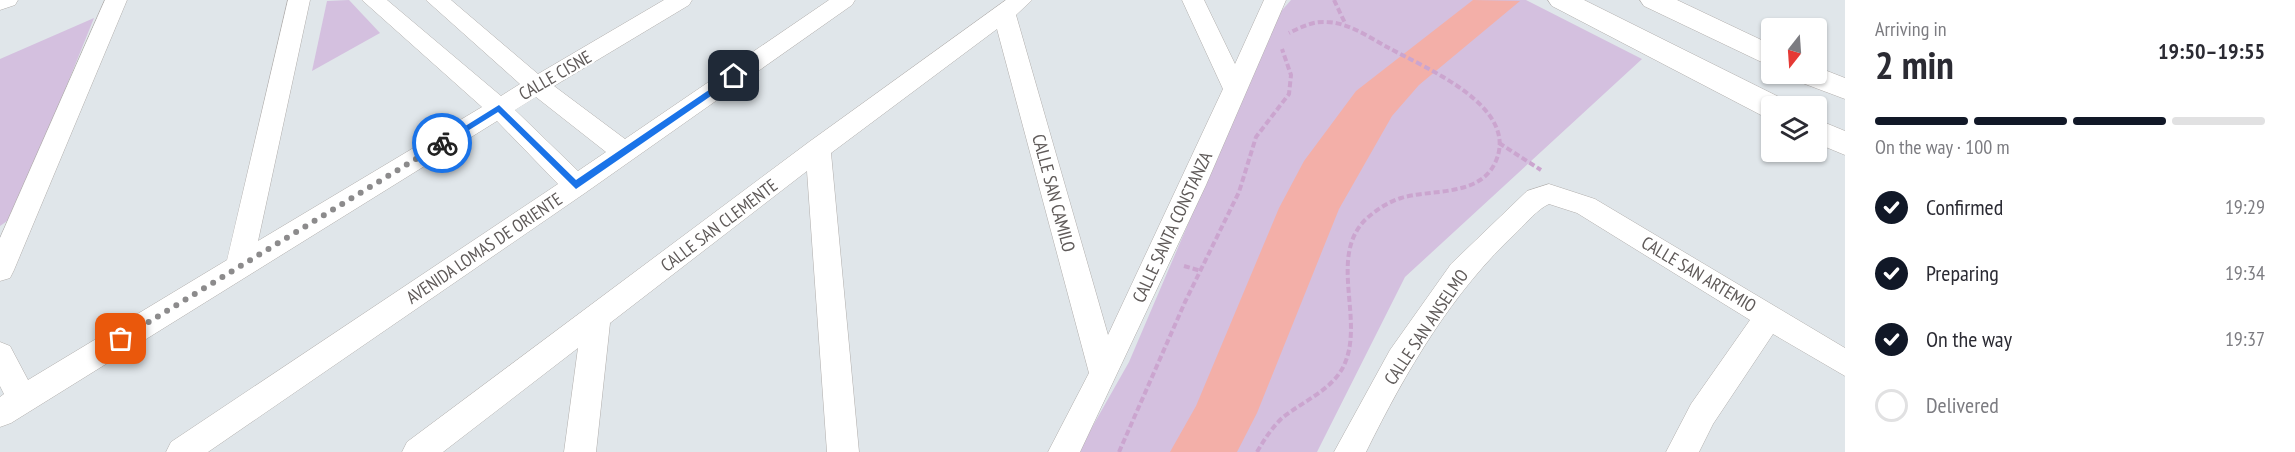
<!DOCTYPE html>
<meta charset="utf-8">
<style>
body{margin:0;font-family:"PT Sans Narrow",sans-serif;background:#f2f2f3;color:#2b2b33;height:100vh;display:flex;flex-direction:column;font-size:22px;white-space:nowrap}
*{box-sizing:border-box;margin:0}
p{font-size:20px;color:#7c7c81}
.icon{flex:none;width:33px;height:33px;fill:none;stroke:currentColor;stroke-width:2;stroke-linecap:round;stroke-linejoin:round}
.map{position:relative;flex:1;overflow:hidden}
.panel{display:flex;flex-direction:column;background:#fff;width:450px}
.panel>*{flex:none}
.needle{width:39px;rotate:197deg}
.controls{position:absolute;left:1761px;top:18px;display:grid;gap:12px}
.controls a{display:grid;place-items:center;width:66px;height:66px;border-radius:6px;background:#fff;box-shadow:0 2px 4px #0004;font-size:30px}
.pin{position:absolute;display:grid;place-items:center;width:51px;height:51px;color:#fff;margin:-26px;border-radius:12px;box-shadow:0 3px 9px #0006}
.courier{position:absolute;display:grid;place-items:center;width:60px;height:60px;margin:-30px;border:4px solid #1a73e8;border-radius:50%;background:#fff;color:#222;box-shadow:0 2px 8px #0007}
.head em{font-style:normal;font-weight:600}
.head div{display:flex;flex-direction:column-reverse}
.head{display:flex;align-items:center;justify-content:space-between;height:102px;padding:0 30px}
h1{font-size:39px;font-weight:600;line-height:45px}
.bar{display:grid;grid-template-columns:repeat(4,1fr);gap:9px 6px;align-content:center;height:72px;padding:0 30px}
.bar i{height:8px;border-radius:4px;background:#e1e1e2}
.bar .on{background:#111827}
.bar p{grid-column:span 4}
ol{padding:0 30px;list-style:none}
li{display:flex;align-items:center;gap:18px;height:66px}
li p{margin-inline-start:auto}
li .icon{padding:6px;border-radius:50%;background:#111827;color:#fff;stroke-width:4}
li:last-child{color:#7c7c81}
li i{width:33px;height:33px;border:3px solid #e1e1e2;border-radius:50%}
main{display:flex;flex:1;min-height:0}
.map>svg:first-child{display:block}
.green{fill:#d4c0df}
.water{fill:#f3afa8}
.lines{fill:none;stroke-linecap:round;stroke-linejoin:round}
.minor-casing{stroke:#b1aeac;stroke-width:1}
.tertiary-casing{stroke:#b1aeac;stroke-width:1}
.path{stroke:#cba5cf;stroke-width:4;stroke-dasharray:6 3;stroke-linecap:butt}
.minor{fill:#fff;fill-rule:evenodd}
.tertiary{fill:#fff;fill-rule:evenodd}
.route{fill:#1a73e8}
.done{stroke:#8c8b8c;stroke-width:6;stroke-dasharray:0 10.8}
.labels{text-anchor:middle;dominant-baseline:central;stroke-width:4.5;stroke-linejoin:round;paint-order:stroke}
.street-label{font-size:18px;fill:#5f5a59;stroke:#fff}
</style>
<main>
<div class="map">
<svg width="1845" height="452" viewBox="0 0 1845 452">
<rect width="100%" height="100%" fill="#e0e6ea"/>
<!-- green -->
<g class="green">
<polygon points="349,0 380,33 312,71 327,1"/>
<polygon points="1291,0 1526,0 1642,59 1405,277 1317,452 1078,452 1129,362 1277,16"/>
<polygon points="94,18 17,209 10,219 0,226 0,59"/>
</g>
<!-- water -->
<polygon class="water" points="1473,0 1520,1 1419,85 1392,116 1339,209 1257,413 1237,452 1170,452 1196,406 1279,208 1304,161 1356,91"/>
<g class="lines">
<!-- minor casing -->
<g class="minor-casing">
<g id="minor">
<polygon points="0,0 18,0 15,5 0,10"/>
<polygon points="105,0 127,0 14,270 10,278 0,281 0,238"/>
<path d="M288 0H310L258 241 482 107 362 0H387L501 96 520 84 426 0H451L538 74 664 0H692L689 5 554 86 625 139 829 0H855L852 5 585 193 208 452H166L171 442 558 184 497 121 11 423 0 427V397L4 394 0 386V342L10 346 28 380 227 260ZM536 97 606 152 578 171 515 110Z"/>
<polygon points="1006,0 1032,0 1016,15 1108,335 1223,89 1182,0 1204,0 1235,64 1264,0 1286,0 1206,185 1080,452 1048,452 1089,373 997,29 831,153 859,452 827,452 807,171 610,323 596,452 564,452 578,348 443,452 402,452 407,442 809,142"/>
<path d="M1549 184 1595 199 1845 348V376L1773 334 1713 424 1699 452H1666L1691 404 1750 320 1577 213 1549 204C1538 209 1527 222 1518 231 1452 292 1406 371 1366 452H1334L1390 350 1451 264 1527 191Z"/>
</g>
</g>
<!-- tertiary casing -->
<g class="tertiary-casing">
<g id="tertiary">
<polygon points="1548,0 1584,0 1783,99 1787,106 1772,106 1772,118 1761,115 1552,6"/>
<polygon points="1640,0 1677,0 1772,45 1772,67 1644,6"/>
<polygon points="1817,67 1845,78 1845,99 1797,81 1792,74 1816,74"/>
<polygon points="1816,119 1845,131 1845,155 1816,143"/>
</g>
</g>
<!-- path -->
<g class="path">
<polyline points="1334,0 1345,23"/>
<polyline points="1499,143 1541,170"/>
<polyline points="1184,266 1201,271"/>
<polyline points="1119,452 1185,302 1239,192 1256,137 1289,94 1291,75 1282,49"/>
<path d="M1257 452C1264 440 1271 429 1281 419 1302 401 1334 390 1345 363 1364 318 1328 256 1366 219 1376 210 1388 202 1401 198 1430 189 1479 197 1495 163 1522 107 1425 68 1389 48 1370 38 1350 23 1327 22 1313 21 1301 27 1289 33"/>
</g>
<!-- minor -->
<use href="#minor" class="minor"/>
<!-- tertiary -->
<use href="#tertiary" class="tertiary"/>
</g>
<!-- route -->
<polygon class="route" points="734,73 738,76 737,78 576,189 498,112 445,145 438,143 499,105 576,180"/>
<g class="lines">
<!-- done -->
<polyline class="done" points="121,339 442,143"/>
</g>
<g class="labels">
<!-- street labels -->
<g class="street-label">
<text transform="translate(555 75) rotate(-30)">CALLE CISNE</text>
<text transform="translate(1054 193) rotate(75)">CALLE SAN CAMILO</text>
<text transform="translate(719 225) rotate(-37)">CALLE SAN CLEMENTE</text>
<text transform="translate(1172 227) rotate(-65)">CALLE SANTA CONSTANZA</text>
<text transform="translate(484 248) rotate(-34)">AVENIDA LOMAS DE ORIENTE</text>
<text transform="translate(1699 274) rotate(31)">CALLE SAN ARTEMIO</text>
<text transform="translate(1426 327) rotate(-56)">CALLE SAN ANSELMO</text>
</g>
</g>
</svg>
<div class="controls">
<a><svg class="needle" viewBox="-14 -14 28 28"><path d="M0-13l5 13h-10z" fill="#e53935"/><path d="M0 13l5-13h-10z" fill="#7c7c81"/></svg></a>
<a><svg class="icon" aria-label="layers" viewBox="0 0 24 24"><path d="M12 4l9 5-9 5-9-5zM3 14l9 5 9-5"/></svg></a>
</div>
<div class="pin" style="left:121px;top:339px;background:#ea580c"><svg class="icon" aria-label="bag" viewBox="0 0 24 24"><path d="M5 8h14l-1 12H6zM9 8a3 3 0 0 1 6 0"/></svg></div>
<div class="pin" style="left:734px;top:76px;background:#1f2937"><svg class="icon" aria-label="home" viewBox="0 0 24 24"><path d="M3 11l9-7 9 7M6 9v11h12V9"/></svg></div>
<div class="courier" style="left:442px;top:143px"><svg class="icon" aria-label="bike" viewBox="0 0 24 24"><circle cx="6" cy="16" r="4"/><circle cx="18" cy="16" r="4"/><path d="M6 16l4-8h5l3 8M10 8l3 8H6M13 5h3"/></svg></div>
</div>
<section class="panel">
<div class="head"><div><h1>2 min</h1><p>Arriving in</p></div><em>19:50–19:55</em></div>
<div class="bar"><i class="on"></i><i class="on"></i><i class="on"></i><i></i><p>On the way · 100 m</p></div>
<ol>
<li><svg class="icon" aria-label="check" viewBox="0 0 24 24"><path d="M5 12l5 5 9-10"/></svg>Confirmed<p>19:29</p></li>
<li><svg class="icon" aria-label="check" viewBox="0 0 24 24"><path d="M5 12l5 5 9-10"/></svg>Preparing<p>19:34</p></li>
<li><svg class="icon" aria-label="check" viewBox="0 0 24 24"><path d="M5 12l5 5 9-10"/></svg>On the way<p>19:37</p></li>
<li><i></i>Delivered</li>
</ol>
</section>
</main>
